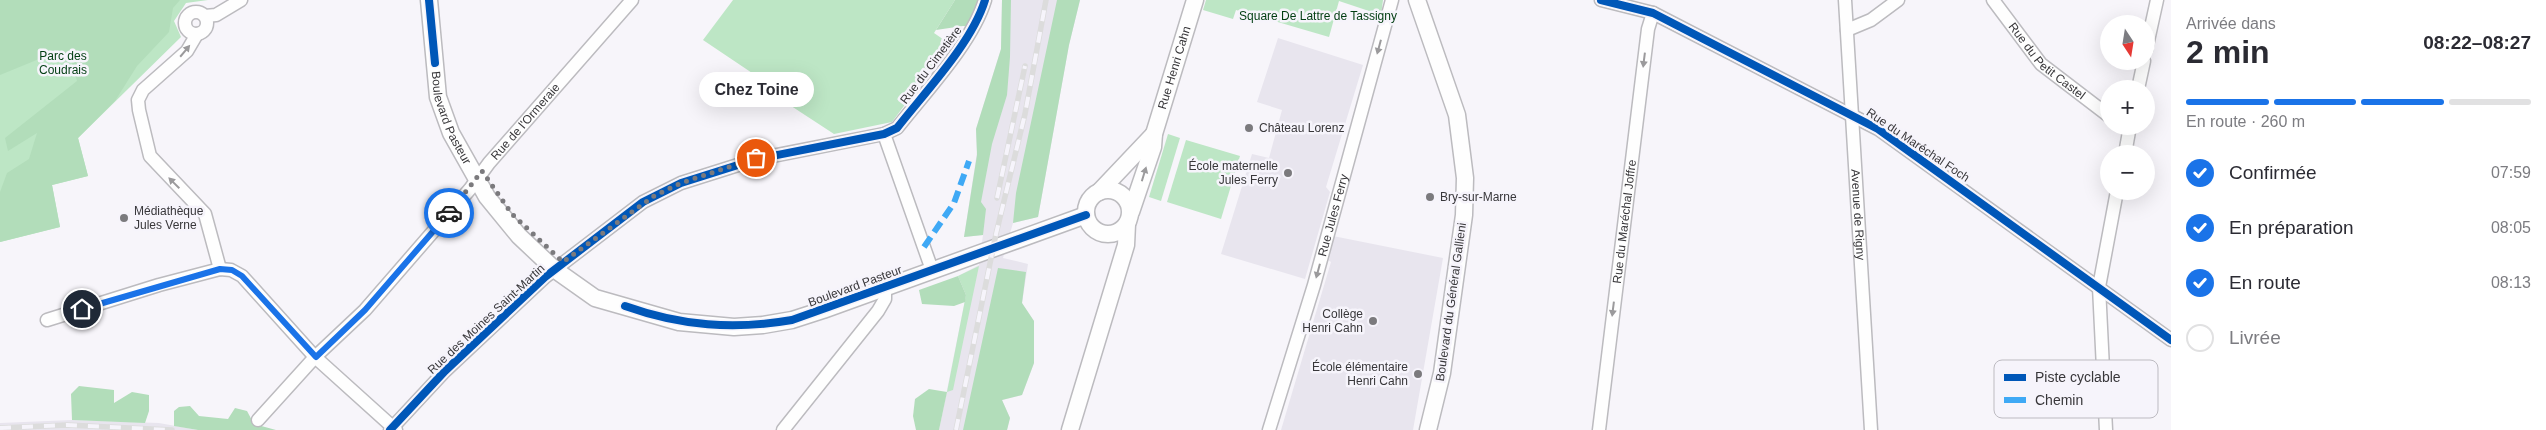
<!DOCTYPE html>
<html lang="fr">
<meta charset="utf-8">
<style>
body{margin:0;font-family:Arial,sans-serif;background:#f2f2f3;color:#2b2b33;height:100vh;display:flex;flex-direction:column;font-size:19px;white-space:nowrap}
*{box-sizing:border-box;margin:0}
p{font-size:16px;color:#7c7c81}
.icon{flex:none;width:28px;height:28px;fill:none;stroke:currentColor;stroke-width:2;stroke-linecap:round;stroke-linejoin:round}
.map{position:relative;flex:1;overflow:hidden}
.drawer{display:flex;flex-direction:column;background:#fff;width:375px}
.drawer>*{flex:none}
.needle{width:32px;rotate:168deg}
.fabs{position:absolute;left:2100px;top:15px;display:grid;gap:10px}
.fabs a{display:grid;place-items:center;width:55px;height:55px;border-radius:50%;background:#fff;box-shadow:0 5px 20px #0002;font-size:25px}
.pin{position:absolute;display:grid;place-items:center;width:42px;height:42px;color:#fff;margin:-21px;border:2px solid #fff;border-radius:50%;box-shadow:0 1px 5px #0007}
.courier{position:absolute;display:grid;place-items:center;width:50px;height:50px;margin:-25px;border:4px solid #1a73e8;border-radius:50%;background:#fff;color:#222;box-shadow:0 1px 6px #0007}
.bubble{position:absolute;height:35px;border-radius:18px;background:#fff;box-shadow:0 5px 20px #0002;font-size:16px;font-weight:700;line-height:35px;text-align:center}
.summary em{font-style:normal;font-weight:700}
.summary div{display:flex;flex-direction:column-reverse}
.summary{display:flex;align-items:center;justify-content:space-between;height:85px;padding:0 15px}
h1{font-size:32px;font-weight:700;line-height:38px}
.bar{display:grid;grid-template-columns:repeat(4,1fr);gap:8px 5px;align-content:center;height:60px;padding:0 15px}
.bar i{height:6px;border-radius:4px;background:#e1e1e2}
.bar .current{background:#1a73e8}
.bar p{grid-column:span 4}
ol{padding:0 15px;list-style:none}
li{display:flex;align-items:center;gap:15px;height:55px}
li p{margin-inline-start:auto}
li .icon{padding:5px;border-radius:50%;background:#1a73e8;color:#fff;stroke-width:4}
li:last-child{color:#7c7c81}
li i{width:28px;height:28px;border:2px solid #e1e1e2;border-radius:50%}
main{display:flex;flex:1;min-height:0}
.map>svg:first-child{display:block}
.built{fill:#e8e5ee}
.green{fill:#bde6c5}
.forest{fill:#b2ddba}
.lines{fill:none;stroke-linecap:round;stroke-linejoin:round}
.minor-casing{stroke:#bcbbbf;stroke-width:15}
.major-casing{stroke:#bcbbbf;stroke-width:19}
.minor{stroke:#fefefe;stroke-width:12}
.major{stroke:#fefefe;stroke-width:16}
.rail-casing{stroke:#dcdcdc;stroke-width:5.5}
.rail{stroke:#f6f4fb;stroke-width:4;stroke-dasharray:11;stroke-linecap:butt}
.quiet{stroke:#3fa9f5;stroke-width:6;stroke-dasharray:12 6;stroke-linecap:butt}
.cycleway-casing{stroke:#f6f4fb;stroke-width:11}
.cycleway{stroke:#0057b8;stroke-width:8}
.oneway{fill:#9b9a9c}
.done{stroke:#7b7a7d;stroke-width:5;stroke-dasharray:0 9}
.route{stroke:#1a73e8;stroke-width:6}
.poi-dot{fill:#7b7a7d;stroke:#f6f4fb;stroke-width:2}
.labels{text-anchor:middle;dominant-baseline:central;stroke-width:5;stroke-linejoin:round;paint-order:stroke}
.park-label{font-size:12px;fill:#003d11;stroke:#f6f4fb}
.street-label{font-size:12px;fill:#38373a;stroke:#f6f4fb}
.poi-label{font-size:12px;fill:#38373a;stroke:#f6f4fb;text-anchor:start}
.key{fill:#f6f4fb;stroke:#bdbbc1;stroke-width:1}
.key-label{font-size:14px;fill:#38373a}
</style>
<main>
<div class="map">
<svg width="2171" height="430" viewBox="0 0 2171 430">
<rect width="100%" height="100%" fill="#f7f5fa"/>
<!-- built -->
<g class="built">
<polygon points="1002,0 1080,0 1069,45 1038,217 1013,223 1003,258 1028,264 1022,303 1034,321 1034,363 1022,395 1002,400 1010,418 1007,430 939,430 966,295 958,276 979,265 983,235 964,237 977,152 976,129 1001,49"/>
<polygon points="1278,38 1363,65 1326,187 1330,192 1305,279 1221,254 1252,154 1269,158 1282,110 1257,102"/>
<polygon points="1333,236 1443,258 1413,430 1281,430 1331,262 1327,259"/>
<polygon points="72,420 159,423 198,430 0,430 0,423"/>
</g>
<!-- green -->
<g class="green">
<polygon points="0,0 208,0 186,3 174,21 181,37 78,138 88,176 52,185 60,227 0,242"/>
<polygon points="733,0 955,0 934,33 950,44 892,122 834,134 782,100 785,95 703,40"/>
<polygon points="1206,0 1383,0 1381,15 1339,1 1329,37 1236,10 1233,19 1203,10"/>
<polygon points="1168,134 1180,138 1161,201 1149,197"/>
<polygon points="1186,140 1240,156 1221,219 1167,202"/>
<polygon points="979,266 953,390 947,392 966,295 958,276"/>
</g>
<!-- forest -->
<g class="forest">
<polygon points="0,0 180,0 173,8 169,32 137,66 115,101 78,138 88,176 52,185 60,227 0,242 0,192 7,173 29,159 37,133 8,151 5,138 77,81 72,62 39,59 0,75"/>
<polygon points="955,0 987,0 973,27 963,26 936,30"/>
<polygon points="1002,0 1011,0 1010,57 1007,95 992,144 981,202 986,209 983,235 964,237 977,155 976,129 1001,49"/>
<polygon points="1057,0 1080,0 1069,45 1038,217 1013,223 1016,193"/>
<polygon points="998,268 1026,272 1022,303 1034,321 1034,363 1022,395 1002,400 1010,418 1007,430 963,430"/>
<polygon points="958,276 966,295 965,302 954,306 922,304 919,290"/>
<polygon points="79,386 114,390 114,403 132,392 149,395 149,411 145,423 72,420 71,394"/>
<polygon points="929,389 947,392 939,430 916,430 913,416 915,399"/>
<polygon points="190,406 199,416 228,419 235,408 247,411 254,424 276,430 198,430 174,426 174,411 179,407"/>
</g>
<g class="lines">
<!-- minor casing -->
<g class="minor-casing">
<g id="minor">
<polyline points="1601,0 1653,13 1878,129 2171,340"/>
<path id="s1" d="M1845 0 1871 430"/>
<path id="s2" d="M1993 0 2041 64 2109 116"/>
<circle cx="196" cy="23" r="11"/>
<polyline points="205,16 216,15 241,0"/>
<polyline points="1847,30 1871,20 1898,0"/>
<polyline points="197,34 187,51 143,90 138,100 139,110 150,156 205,214 220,269"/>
<polyline points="2146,50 2157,0"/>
<polyline points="2138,89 2144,61"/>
<polyline points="884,134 932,270"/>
<polyline points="2125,154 2130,126"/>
<polyline points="47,320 159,285 220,269 231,270 242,276 315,357 396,430"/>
<path id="s3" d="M258 420 315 357 365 310 470 189 489 163 632 0"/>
<path d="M390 430 445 371 545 277 643 202 681 183 757 159 884 134 897 128C925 92 972 43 985 0"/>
<polyline points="783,430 878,311 885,299 885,287"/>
<path id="s4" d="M1269 430 1314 285 1392 0"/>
<path id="s5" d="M1599 430 1648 29 1653 13"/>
<polyline points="2106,430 2099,287 2117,191"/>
</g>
</g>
<!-- major casing -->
<g class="major-casing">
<g id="major">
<path id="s6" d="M429 0 438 97 451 133 487 197 519 236 554 269 595 298 679 322 734 327 763 325 792 320 823 310 1086 215"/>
<polyline points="1417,0 1457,115 1465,178 1464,215 1442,373 1428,430"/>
<circle cx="1108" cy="212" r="22"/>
<polyline points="1099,192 1154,134"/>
<path id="s7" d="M1131 212 1153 147 1154 134 1195 0"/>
<polyline points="1070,430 1126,245 1127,224"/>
</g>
</g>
<!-- minor -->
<use href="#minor" class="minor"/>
<!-- major -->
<use href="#major" class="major"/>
<!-- rail casing -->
<g class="rail-casing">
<g id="rail">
<polyline points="997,198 1025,66"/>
<polyline points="0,428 67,425 172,430"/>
<polyline points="956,430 996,234 1025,114 1046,0"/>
</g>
</g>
<!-- rail -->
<use href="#rail" class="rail"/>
<!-- quiet -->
<polyline class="quiet" points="924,247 954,203 969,161"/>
<!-- cycleway casing -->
<g class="cycleway-casing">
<g id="cycleway">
<polyline points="429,0 435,63"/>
<polyline points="1601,0 1653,13 1878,129 2171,340"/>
<path d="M625 306C681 326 734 330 792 320L1086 215"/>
<path d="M390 430 445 371 545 277 643 202 681 183 757 159 884 134 897 128C925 92 972 43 985 0"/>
</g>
</g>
<!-- cycleway -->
<use href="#cycleway" class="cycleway"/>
</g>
<!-- one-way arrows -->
<defs><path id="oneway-solid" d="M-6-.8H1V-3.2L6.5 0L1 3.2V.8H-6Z" transform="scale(1.25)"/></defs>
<g class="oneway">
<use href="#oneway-solid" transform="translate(1379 47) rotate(105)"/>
<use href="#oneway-solid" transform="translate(185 51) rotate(-50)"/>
<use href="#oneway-solid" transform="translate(1644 60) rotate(97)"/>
<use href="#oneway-solid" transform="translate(1144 174) rotate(-73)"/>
<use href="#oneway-solid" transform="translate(174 183) rotate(-135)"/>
<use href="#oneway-solid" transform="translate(1318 271) rotate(105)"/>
<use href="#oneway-solid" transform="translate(1613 309) rotate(97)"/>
</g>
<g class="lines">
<!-- done -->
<polyline class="done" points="449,213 482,171 512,214 563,262 654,196 681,183 756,158"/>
<!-- route -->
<polyline class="route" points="82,309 220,269 232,270 242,276 316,357 365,310 449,213"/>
</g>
<!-- markers -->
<g class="poi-dot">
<circle cx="1249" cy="128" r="5"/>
<circle cx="1288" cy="173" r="5"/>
<circle cx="1430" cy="197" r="5"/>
<circle cx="124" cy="218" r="5"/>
<circle cx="1373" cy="321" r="5"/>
<circle cx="1418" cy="374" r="5"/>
</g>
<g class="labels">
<!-- park labels -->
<g class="park-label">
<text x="1318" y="16">Square De Lattre de Tassigny</text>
<text x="63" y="56">Parc des<tspan x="63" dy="14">Coudrais</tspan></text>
</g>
<!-- street labels -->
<g class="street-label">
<text stroke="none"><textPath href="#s2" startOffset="82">Rue du Petit Castel</textPath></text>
<text transform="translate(931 65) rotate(-53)">Rue du Cimetière</text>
<text stroke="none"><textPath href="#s7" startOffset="151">Rue Henri Cahn</textPath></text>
<text stroke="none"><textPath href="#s6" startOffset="121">Boulevard Pasteur</textPath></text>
<text stroke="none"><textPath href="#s3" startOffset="401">Rue de l'Ormeraie</textPath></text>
<text transform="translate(1918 145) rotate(34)">Rue du Maréchal Foch</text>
<text stroke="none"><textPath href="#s1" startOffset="215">Avenue de Rigny</textPath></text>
<text stroke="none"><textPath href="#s4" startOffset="224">Rue Jules Ferry</textPath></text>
<text stroke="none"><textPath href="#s5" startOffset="210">Rue du Maréchal Joffre</textPath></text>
<text transform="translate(855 286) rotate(-20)">Boulevard Pasteur</text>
<text transform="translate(1451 302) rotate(-82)">Boulevard du Général Gallieni</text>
<text transform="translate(486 319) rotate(-43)">Rue des Moines Saint-Martin</text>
</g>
<!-- poi labels -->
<g class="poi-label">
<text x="1259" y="128">Château Lorenz</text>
<text x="1278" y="166" text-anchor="end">École maternelle<tspan x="1278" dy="14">Jules Ferry</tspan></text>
<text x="1440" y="197">Bry-sur-Marne</text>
<text x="134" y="211">Médiathèque<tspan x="134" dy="14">Jules Verne</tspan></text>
<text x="1363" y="314" text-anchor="end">Collège<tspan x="1363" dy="14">Henri Cahn</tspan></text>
<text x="1408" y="367" text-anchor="end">École élémentaire<tspan x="1408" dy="14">Henri Cahn</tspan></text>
</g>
</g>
<!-- legend -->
<rect x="1994" y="360" width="164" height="58" rx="8" class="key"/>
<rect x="2004" y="374" width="22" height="7" fill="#0057b8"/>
<rect x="2004" y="397" width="22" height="6" fill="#3fa9f5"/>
<g class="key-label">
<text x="2035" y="382">Piste cyclable</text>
<text x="2035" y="405">Chemin</text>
</g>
</svg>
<div class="fabs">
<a><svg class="needle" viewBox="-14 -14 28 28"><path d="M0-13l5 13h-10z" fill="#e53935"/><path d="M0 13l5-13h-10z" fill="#7c7c81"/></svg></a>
<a>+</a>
<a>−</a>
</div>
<div class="pin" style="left:756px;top:158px;background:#ea580c"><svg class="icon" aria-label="bag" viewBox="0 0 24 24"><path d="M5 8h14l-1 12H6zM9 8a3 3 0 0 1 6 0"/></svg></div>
<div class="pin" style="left:82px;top:309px;background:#1f2937"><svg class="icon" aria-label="home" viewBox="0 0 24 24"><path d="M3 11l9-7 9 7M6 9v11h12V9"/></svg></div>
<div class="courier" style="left:449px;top:213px"><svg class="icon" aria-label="car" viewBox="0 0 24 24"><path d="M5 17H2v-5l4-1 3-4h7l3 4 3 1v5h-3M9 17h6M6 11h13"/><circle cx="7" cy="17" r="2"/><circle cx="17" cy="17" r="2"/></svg></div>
<div class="bubble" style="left:699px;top:72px;width:115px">Chez Toine</div>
</div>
<section class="drawer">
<div class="summary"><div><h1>2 min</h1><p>Arrivée dans</p></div><em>08:22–08:27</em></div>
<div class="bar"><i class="current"></i><i class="current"></i><i class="current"></i><i></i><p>En route · 260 m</p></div>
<ol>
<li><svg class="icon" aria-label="check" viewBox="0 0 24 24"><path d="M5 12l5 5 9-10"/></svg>Confirmée<p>07:59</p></li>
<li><svg class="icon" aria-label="check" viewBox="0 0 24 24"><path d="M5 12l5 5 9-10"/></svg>En préparation<p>08:05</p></li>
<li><svg class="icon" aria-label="check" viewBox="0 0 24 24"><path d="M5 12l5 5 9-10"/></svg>En route<p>08:13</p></li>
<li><i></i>Livrée</li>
</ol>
</section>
</main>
